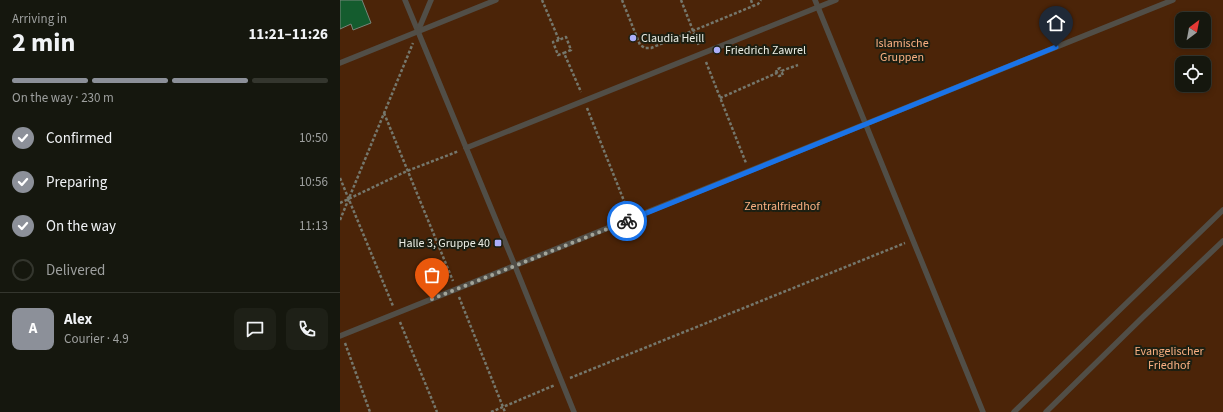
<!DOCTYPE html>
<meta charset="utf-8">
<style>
body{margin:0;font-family:"Source Sans 3",sans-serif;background:#1e2017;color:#f1f3f6;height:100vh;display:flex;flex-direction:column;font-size:15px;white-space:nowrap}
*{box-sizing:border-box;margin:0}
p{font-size:13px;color:#9d9f9e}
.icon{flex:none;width:22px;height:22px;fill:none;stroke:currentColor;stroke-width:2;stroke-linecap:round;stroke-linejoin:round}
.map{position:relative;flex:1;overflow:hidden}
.side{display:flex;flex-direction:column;background:#15170e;width:340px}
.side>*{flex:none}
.needle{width:26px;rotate:32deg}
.buttons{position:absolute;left:835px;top:12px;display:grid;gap:8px}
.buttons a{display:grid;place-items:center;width:36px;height:36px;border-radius:8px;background:#15170e;box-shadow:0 2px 6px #0003,0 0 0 1px #34362e;font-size:20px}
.pin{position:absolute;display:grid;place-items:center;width:34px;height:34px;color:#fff;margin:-41px -17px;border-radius:50% 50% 50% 0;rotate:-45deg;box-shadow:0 0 4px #0007}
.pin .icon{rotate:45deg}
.courier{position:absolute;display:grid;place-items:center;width:40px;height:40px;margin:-20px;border:3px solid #1a73e8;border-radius:50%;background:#fff;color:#222;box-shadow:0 1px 5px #0007}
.headline em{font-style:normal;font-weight:700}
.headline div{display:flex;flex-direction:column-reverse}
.headline{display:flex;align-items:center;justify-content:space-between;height:68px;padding:0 12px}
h1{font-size:26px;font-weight:700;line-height:30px}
.bar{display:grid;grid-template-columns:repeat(4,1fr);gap:6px 4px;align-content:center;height:48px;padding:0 12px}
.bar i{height:5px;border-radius:3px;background:#34362e}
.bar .on{background:#8c9099}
.bar p{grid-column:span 4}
.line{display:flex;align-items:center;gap:10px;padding:0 12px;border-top:1px solid #34362e}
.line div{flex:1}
.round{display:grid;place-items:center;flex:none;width:42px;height:42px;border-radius:8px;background:#1e2017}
ol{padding:0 12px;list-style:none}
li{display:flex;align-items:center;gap:12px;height:44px}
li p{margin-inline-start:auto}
li .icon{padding:4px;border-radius:50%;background:#8c9099;color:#fff;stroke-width:4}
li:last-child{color:#9d9f9e}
li i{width:22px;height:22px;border:2px solid #34362e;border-radius:50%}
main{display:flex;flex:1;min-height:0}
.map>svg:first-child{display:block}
.green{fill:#4b2408;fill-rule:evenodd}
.building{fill:#145c2e;stroke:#77857a}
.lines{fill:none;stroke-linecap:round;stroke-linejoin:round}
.path{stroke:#75776c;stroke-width:2.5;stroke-dasharray:3 2;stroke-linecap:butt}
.service{stroke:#514e47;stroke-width:5.5}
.done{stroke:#a3a59a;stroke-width:4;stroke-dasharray:0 7.2}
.route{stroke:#1a73e8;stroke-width:5}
.poi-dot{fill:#acaffb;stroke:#1c1f12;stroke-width:1.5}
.labels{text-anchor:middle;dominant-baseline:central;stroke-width:4;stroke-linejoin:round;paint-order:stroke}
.poi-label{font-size:12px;fill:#ebede4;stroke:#1c1f12;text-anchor:start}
.park-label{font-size:12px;fill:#fab082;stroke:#1c1f12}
</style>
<main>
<section class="side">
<div class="headline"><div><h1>2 min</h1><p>Arriving in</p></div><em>11:21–11:26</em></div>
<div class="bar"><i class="on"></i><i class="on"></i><i class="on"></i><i></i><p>On the way · 230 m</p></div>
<ol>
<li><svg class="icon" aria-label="check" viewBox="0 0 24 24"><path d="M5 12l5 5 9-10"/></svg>Confirmed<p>10:50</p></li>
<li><svg class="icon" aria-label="check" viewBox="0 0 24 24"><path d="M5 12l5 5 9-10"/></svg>Preparing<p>10:56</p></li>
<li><svg class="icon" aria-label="check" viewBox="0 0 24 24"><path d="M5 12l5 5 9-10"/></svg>On the way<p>11:13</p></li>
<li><i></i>Delivered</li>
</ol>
<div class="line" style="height:72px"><b class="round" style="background:#8c9099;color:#fff">A</b><div><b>Alex</b><p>Courier · 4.9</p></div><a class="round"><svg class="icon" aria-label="chat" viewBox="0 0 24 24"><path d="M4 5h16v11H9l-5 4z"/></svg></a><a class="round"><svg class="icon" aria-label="phone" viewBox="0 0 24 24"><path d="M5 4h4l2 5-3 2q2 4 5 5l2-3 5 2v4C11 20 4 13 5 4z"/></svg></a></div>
</section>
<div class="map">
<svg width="883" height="412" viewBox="0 0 883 412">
<rect width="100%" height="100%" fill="#1c1f12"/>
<!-- green -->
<path class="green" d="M0 0H883V412H0ZM842 19H864V41H842ZM842 63H864V85H842Z"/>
<!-- building -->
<polygon class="building" points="0,0 22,0 31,23 13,30 11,24 0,29"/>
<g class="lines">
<!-- path -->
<g class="path">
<polyline points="202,0 219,40 226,37 231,50 224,53 241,92"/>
<polyline points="282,0 300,45 305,48 311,48 418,4 421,0"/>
<polyline points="341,0 359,46"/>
<polyline points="411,0 413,6"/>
<polyline points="219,40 213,42 218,55 224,53"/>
<polyline points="366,62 406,163"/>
<polyline points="437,73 436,70 440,68 441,71"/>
<polyline points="380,98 437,73 439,76 443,75 441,71 458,65"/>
<polyline points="247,108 288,211"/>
<polyline points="44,113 113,281"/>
<polyline points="0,178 53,306"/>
<polyline points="0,203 67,171 119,151"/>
<polyline points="0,220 73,43"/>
<polyline points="119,297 165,412"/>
<polyline points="60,322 97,412"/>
<polyline points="5,343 30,412"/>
<polyline points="230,378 565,243"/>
<polyline points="151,412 215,385"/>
</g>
<!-- service -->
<g class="service">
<polyline points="65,0 175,266 234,412"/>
<polyline points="475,0 643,412"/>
<polyline points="78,31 91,0"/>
<polyline points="0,63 156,0"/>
<polyline points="126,148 496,0"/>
<polyline points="0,336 833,0"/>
<polyline points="674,412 883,210"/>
<polyline points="706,412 804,316 883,241"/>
</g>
</g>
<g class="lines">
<!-- done -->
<polyline class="done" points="92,299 287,221"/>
<!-- route -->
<polyline class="route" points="287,221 716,47"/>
</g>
<!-- markers -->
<g class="poi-dot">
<circle cx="293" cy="38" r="4"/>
<circle cx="377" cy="50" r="4"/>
<rect x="154" y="239" width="8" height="8" rx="2"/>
</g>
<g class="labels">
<!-- poi labels -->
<g class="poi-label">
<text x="301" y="38">Claudia Heill</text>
<text x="385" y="50">Friedrich Zawrel</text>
<text x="150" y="243" text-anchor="end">Halle 3, Gruppe 40</text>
</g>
<!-- park labels -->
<g class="park-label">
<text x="562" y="43">Islamische<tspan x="562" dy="14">Gruppen</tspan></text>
<text x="442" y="206">Zentralfriedhof</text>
<text x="829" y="351">Evangelischer<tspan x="829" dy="14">Friedhof</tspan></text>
</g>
</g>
</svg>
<div class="buttons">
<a><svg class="needle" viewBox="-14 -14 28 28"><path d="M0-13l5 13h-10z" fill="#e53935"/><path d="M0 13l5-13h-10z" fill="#9d9f9e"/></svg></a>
<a><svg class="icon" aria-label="locate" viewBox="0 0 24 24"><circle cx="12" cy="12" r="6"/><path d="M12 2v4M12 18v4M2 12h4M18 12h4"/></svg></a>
</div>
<div class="pin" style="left:92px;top:299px;background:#ea580c"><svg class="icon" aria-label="bag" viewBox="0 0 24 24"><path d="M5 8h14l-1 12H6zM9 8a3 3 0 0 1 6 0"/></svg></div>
<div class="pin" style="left:716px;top:47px;background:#1f2937"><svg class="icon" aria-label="home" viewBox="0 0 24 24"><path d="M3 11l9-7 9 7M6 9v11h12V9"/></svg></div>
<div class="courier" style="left:287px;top:221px"><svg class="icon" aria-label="bike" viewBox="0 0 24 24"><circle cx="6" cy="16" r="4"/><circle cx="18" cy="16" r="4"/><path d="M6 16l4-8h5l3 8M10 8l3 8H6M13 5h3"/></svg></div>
</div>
</main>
